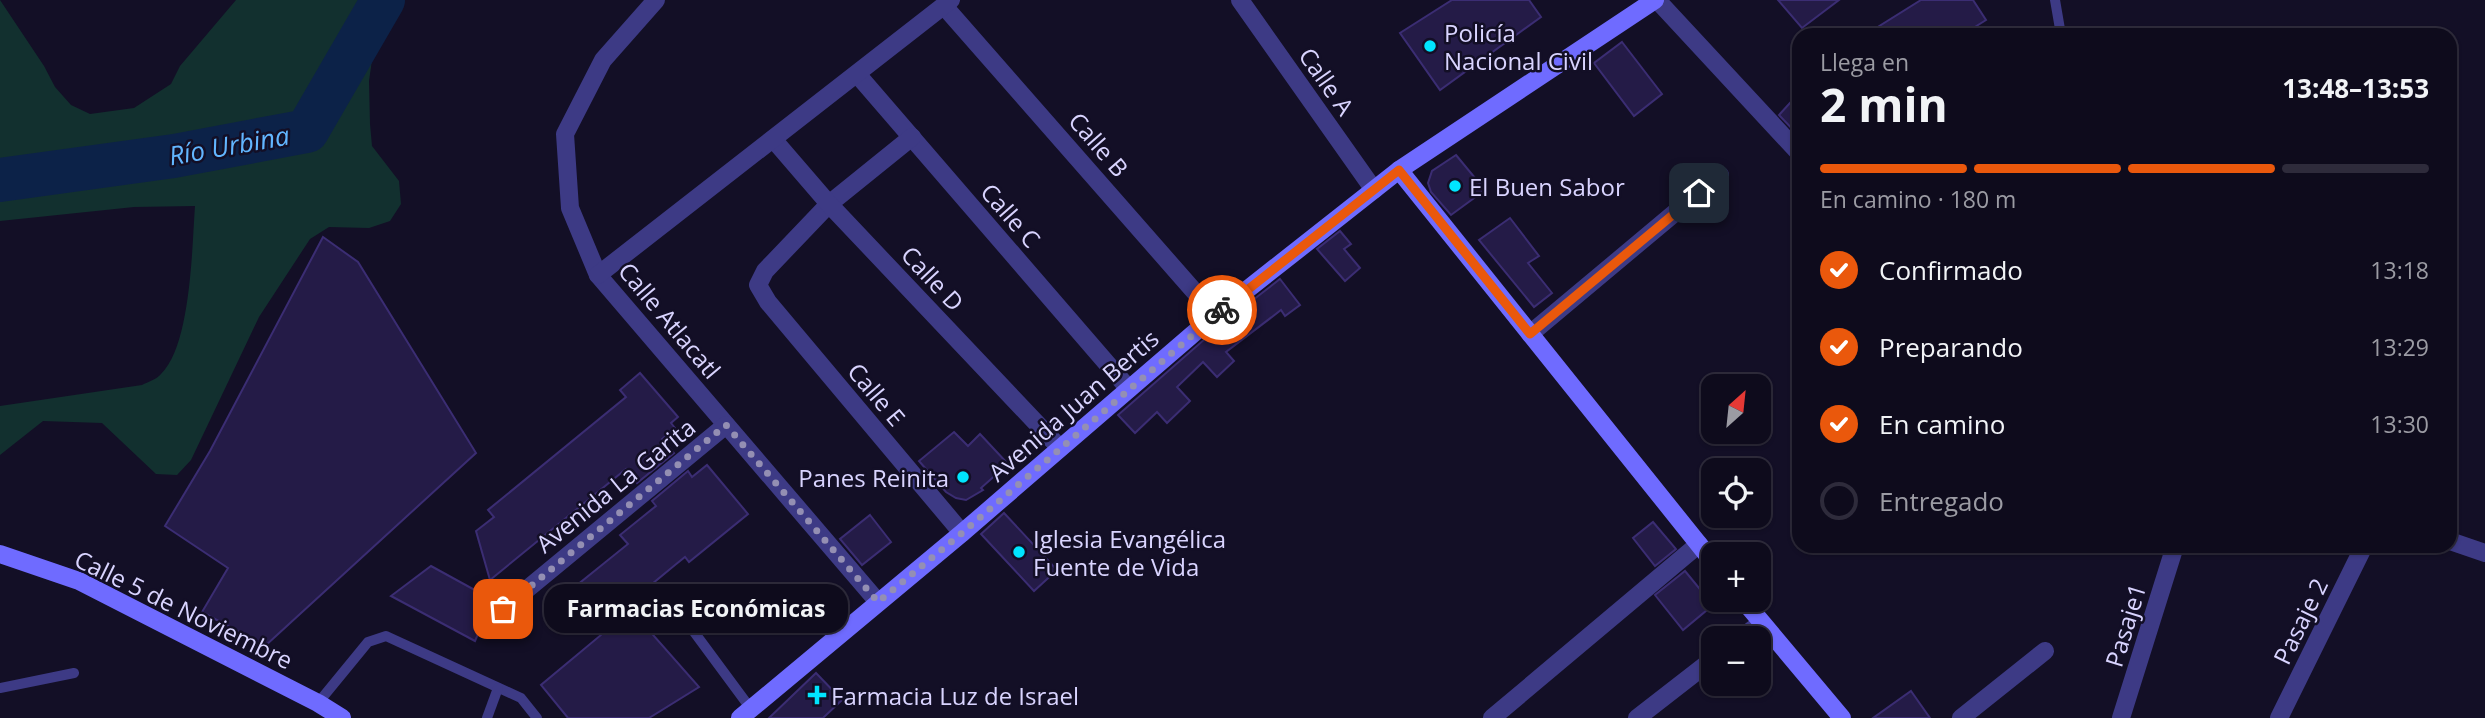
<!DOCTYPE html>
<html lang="es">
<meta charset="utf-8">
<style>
body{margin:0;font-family:"Open Sans",sans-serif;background:#1c1929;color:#f1f3f6;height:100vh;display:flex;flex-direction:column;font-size:26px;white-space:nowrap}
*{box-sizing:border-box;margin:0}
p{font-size:23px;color:#9b9ba3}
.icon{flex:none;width:38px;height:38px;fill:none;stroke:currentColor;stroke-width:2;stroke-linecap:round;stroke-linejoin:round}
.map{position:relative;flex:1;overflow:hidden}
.details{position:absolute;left:1792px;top:28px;width:665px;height:525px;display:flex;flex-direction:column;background:#0e0b1c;border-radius:21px;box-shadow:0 2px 5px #0004,0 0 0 2px #2e2b3b}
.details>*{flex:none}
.needle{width:46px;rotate:27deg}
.tools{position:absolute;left:1701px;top:374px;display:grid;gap:14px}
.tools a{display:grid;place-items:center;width:70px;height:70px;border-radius:14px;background:#0e0b1c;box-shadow:0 2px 5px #0004,0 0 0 2px #2e2b3b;font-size:35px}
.pin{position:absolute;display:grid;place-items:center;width:60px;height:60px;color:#fff;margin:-30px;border-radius:14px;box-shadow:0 4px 10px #0006}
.courier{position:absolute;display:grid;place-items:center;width:70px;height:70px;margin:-35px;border:5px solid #ea580c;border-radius:50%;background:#fff;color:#222;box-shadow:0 2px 9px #0007}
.bubble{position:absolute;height:49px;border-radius:21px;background:#0e0b1c;box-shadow:0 2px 5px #0004,0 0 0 2px #2e2b3b;font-size:23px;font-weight:700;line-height:49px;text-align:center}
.head em{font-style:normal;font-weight:700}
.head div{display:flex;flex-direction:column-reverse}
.head{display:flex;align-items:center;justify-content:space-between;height:119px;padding:0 28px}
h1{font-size:46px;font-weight:700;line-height:52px}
.bar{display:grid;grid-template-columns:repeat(4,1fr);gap:10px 7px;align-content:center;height:84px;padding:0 28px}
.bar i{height:9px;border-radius:5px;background:#2e2b3b}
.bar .active{background:#ea580c}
.bar p{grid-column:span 4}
ol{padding:0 28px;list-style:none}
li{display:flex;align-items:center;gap:21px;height:77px}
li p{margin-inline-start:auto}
li .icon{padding:7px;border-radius:50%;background:#ea580c;color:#fff;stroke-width:4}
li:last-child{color:#9b9ba3}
li i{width:38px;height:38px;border:4px solid #2e2b3b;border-radius:50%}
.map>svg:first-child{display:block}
.green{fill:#12302f}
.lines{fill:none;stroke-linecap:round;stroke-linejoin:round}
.river{stroke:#0c2248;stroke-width:44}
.building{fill:#241b47;stroke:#3b2d73;stroke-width:2}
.lane{stroke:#3d3a85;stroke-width:10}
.street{stroke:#3d3a85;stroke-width:18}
.secondary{stroke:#6f6bff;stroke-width:18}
.done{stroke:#948fb3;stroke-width:7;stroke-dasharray:0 12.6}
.route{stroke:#ea580c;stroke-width:9}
.poi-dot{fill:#00e5ff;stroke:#130f26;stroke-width:2.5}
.labels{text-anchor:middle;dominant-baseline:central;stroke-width:5;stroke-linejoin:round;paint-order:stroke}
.poi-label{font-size:24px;fill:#d9d4ff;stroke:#130f26;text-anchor:start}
.street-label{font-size:24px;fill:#d9d4ff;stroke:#130f26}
.water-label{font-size:26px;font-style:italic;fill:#62b6ff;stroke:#130f26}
</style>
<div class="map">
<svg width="2485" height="718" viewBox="0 0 2485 718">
<rect width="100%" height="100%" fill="#130f26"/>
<!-- green -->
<path class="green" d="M0 0 44 66 55 87 71 105 90 114 134 108 171 84 180 66 236 0H396L391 20 372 60 369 81 370 124 372 146 399 181 401 204 390 221 369 228 329 227 310 239 259 317 191 460 177 475 156 474 102 423 43 421 0 455V406L142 385C148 382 157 379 161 374 191 345 192 247 195 206L134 207 0 221Z"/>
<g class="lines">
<!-- river -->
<polyline class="river" points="0,180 174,156 307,131 383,0"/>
</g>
<!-- building -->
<g class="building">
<polygon points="1452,0 1529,0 1541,17 1440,90 1400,33"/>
<polygon points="1778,0 1839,0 1802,28"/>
<polygon points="1921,0 1973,0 1986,20 1962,35 1865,35"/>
<polygon points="1622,42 1662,94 1634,116 1594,63"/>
<polygon points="1799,93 1799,136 1779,115"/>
<polygon points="1456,155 1485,190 1451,215 1431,192 1428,183 1432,171"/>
<polygon points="1510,218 1539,256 1528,263 1552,293 1534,307 1479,240"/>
<polygon points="1340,231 1351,244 1344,249 1360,268 1345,281 1317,249"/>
<polygon points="323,237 358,262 476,453 265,646 202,612 228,568 165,526 210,451"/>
<polygon points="1280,279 1300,305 1285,316 1281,310 1226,352 1234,361 1217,377 1203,362 1177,387 1190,401 1167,423 1157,412 1135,433 1118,415 1222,324"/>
<polygon points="640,373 678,417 671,423 675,428 662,439 674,453 637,483 626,469 490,580 476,531 494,517 488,510 626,397 620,390"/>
<polygon points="954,432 968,446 980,434 1008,464 981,488 983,490 966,500 956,498 946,492 919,461"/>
<polygon points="707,465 748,514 689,562 685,557 675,565 646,589 651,595 631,610 699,687 649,718 568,718 541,685 601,635 566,594 628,544 620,535 656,506 652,501 688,471 692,477"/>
<polygon points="1004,513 1057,570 1034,591 981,534"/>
<polygon points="870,515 891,542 862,565 840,539"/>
<polygon points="1653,522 1676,549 1655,566 1633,538"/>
<polygon points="431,566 493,600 475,641 391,596"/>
<polygon points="1685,571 1713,605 1683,630 1655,595"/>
<polygon points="816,673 842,700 823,718 769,718"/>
<polygon points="1911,691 1930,718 1873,718"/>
</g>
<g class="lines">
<!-- lane -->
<g class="lane">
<polyline points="2054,35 2060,29 2055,0"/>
<polyline points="683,617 751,709"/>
<polyline points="0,688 74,673"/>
<polyline points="318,703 368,642 386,636 521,698 537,718"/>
<polyline points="487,718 498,688"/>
</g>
<!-- street -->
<g class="street">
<polyline points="656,0 603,60 565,134 570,208 598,275 878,602"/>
<polyline points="1240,0 1374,190"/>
<polyline points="1657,0 1799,153"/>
<polyline points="944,6 1215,315"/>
<polyline points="857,74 1129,389"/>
<polyline points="912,137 829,204 765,271 758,285 768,302 962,533"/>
<polyline points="773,139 829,204 1060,448"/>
<polyline points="598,275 951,0"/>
<polyline points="1530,334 1720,175"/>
<polyline points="2450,541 2485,553"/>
<polyline points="503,609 726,425"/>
<polyline points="1740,639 1761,623"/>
<polyline points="1492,718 1699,544"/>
<polyline points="1637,718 1713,659"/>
<polyline points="1961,718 2045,651"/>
<polyline points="2121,718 2175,546"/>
<polyline points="2279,718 2364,546"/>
</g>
<!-- secondary -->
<g class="secondary">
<polyline points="1399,170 1713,562"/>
<polyline points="0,554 79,581 318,703 342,718"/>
<polyline points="1743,600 1842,718"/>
<polyline points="740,718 962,533 1215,315 1399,170 1655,0"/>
</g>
</g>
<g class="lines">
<!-- done -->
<polyline class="done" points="503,609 726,425 878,602 962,533 1222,310"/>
<!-- route -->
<polyline class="route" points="1222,310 1399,170 1530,334 1699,193"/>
</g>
<!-- markers -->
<g class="poi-dot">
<circle cx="1430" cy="46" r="7"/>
<circle cx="1455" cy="186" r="7"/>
<circle cx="963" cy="477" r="7"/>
<circle cx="1019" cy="552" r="7"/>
<path d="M813.5 684.5h7v7h7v7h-7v7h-7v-7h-7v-7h7z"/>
</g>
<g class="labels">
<!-- poi labels -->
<g class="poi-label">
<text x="1444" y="32">Policía<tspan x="1444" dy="28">Nacional Civil</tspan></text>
<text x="1469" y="186">El Buen Sabor</text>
<text x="949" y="477" text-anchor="end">Panes Reinita</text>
<text x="1033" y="538">Iglesia Evangélica<tspan x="1033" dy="28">Fuente de Vida</tspan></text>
<text x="831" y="695">Farmacia Luz de Israel</text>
</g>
<!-- street labels -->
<g class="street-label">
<text transform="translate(1327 81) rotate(55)">Calle A</text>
<text transform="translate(1099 144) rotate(49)">Calle B</text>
<text transform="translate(1011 215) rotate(49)">Calle C</text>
<text transform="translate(933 278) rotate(47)">Calle D</text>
<text transform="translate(670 320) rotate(50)">Calle Atlacatl</text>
<text transform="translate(877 394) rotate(50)">Calle E</text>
<text transform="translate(1073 405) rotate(-41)">Avenida Juan Bertis</text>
<text transform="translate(615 485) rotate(-39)">Avenida La Garita</text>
<text transform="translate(184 609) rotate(26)">Calle 5 de Noviembre</text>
<text transform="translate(2300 621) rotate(-64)">Pasaje 2</text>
<text transform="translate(2125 625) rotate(-73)">Pasaje1</text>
</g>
<!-- water labels -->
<g class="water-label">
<text transform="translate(229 145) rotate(-10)">Río Urbina</text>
</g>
</g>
</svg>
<div class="tools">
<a><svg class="needle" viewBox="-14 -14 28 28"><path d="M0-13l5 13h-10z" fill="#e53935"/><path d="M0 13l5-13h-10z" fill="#9b9ba3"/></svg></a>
<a><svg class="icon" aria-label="locate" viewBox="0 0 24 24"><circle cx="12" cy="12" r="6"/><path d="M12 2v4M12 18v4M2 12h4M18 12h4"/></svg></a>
<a>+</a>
<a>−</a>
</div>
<div class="pin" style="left:503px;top:609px;background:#ea580c"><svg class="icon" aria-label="bag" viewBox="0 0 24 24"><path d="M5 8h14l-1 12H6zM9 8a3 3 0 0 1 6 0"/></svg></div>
<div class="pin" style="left:1699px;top:193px;background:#1f2937"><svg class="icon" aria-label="home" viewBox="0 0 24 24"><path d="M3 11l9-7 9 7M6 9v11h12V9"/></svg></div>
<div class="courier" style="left:1222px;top:310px"><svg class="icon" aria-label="bike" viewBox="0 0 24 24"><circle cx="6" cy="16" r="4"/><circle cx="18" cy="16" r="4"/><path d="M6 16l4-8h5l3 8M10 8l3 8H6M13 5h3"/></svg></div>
<div class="bubble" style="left:544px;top:584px;width:304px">Farmacias Económicas</div>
<section class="details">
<div class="head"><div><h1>2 min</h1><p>Llega en</p></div><em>13:48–13:53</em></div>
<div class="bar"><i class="active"></i><i class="active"></i><i class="active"></i><i></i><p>En camino · 180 m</p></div>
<ol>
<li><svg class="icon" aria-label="check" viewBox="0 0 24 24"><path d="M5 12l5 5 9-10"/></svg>Confirmado<p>13:18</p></li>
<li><svg class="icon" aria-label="check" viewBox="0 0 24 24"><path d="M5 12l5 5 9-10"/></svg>Preparando<p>13:29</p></li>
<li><svg class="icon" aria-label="check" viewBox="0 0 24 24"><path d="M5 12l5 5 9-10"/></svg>En camino<p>13:30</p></li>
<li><i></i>Entregado</li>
</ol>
</section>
</div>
